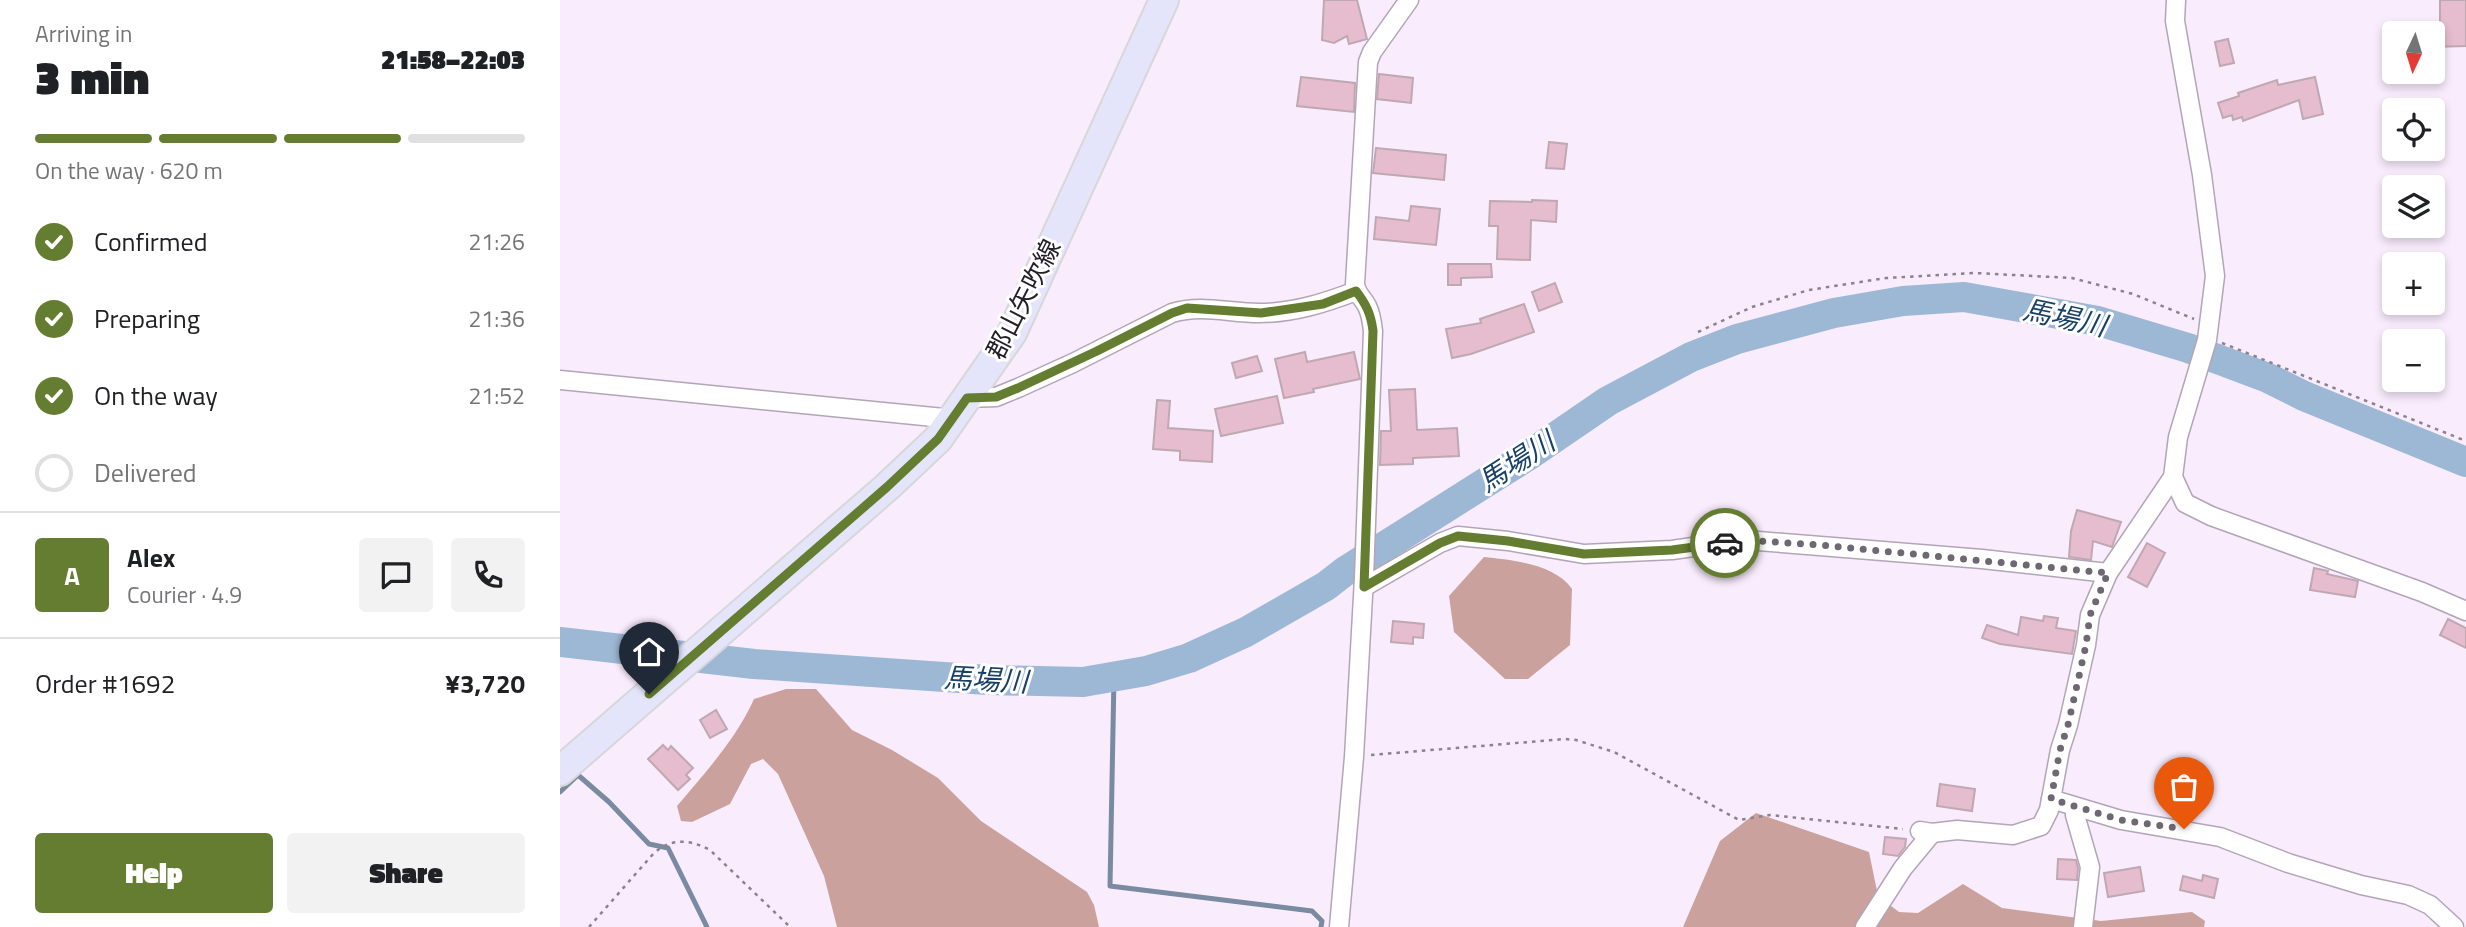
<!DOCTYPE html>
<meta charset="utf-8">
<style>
body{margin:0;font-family:"Titillium Web","Noto Sans JP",sans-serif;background:#f2f2f2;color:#202124;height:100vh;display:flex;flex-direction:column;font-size:26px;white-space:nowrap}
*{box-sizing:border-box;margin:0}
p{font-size:23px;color:#757577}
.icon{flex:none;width:38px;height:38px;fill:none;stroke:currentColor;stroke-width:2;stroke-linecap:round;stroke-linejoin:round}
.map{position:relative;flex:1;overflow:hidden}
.panel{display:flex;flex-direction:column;background:#fff;width:560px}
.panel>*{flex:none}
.needle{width:46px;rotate:184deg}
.buttons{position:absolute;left:1822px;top:21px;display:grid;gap:14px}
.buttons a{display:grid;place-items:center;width:63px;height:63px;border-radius:7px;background:#fff;box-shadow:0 4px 10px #0003;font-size:35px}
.pin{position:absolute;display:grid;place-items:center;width:60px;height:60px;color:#fff;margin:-72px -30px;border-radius:50% 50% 50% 0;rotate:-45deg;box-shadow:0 0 7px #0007}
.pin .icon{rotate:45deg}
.courier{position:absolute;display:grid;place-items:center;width:70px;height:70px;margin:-35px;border:5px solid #647d30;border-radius:50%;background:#fff;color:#222;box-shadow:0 2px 9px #0007}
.overview em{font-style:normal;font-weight:800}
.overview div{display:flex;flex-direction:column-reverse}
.overview{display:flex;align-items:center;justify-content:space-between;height:119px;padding:0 35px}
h1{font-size:46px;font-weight:800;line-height:52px}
.bar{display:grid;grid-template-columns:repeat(4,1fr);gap:10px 7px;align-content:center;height:84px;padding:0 35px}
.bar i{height:9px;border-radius:5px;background:#e0e0e0}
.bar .current{background:#647d30}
.bar p{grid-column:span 4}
.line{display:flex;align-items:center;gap:18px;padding:0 35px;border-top:2px solid #e0e0e0}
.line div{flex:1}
.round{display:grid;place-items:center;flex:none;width:74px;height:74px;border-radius:7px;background:#f2f2f2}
ol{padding:0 35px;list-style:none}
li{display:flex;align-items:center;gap:21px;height:77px}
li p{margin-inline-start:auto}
li .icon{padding:7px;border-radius:50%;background:#647d30;color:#fff;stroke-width:4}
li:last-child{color:#757577}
li i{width:38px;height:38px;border:4px solid #e0e0e0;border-radius:50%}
.action{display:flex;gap:14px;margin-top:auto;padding:14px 35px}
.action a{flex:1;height:80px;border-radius:7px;background:#647d30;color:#fff;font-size:28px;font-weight:800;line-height:80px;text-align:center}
.action a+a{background:#f2f2f2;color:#202124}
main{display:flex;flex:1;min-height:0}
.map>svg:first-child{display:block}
.forest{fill:#cba19d}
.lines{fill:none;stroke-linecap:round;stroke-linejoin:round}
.stream{stroke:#798aa1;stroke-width:5}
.river{stroke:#9db8d5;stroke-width:30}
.building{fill:#e5bdce;stroke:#c0a8b2;stroke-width:2}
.minor-casing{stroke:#b3a5b8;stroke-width:21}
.primary-casing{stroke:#d8d7d8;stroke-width:32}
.path{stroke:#8b828e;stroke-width:2.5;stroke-dasharray:3.5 5;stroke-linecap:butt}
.minor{stroke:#fff;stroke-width:18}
.primary{stroke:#e4e5fb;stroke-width:28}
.done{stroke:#6f6772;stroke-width:7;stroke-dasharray:0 12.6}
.route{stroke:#647d30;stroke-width:9}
.labels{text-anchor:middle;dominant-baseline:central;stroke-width:6;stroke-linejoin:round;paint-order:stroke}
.street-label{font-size:26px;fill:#252027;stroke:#fff}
.water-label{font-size:28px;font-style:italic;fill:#194168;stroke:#fff}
</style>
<main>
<section class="panel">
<div class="overview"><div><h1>3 min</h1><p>Arriving in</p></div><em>21:58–22:03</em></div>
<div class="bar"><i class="current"></i><i class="current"></i><i class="current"></i><i></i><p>On the way · 620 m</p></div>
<ol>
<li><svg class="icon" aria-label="check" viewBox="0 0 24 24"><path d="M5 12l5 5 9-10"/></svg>Confirmed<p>21:26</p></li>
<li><svg class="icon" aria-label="check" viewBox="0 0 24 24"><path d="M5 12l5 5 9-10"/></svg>Preparing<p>21:36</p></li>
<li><svg class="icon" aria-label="check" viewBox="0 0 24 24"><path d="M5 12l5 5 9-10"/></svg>On the way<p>21:52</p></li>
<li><i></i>Delivered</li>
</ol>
<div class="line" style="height:126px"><b class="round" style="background:#647d30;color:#fff">A</b><div><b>Alex</b><p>Courier · 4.9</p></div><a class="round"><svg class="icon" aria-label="chat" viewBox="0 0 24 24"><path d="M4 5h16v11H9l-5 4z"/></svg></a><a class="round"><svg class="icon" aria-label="phone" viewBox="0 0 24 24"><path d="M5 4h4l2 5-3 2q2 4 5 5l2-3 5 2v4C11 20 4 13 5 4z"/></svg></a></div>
<div class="line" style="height:91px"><div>Order #1692</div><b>¥3,720</b></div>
<div class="action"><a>Help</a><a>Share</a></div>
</section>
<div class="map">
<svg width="1906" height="927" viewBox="0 0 1906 927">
<rect width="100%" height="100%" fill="#f9ecfd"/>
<!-- forest -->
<g class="forest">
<path d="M924 557C952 560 995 564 1012 589L1010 645 968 679H945L894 632 889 596Z"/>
<path d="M226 689H256L292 730 332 750 378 778 421 821 527 892 534 905 539 927H277L264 876 218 774 203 759 191 764 170 804 132 822 121 821 117 806C145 773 176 739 194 699Z"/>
<polygon points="1196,813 1309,852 1318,896 1339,912 1358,913 1403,884 1442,908 1541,921 1632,912 1645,921 1644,927 1123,927 1160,841"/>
</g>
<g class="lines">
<!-- stream -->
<g class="stream">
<polyline points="554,677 550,886 752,911 762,921 761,927"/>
<polyline points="0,792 18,775 49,802 89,844 108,848 147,927"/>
</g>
<!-- river -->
<polyline class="river" points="0,642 194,664 428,680 523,682 586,671 629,658 686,632 766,586 784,572 969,455 1048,401 1131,357 1177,339 1274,313 1343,301 1404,297 1538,321 1628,348 1708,378 1744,396 1906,462"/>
</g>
<!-- building -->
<g class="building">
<polygon points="764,0 797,0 807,39 789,44 787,36 774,43 762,40"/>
<polygon points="1880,0 1906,0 1906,46 1872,47 1872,33 1879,33 1878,23 1880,23"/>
<polygon points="1668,39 1674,63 1660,66 1655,42"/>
<polygon points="819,74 853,78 851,103 817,99"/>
<polygon points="741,77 795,83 794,112 737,106"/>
<polygon points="1755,77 1763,114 1743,119 1739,100 1683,121 1682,117 1673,120 1672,115 1663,118 1658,103 1679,96 1678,93 1717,80 1718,85"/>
<polygon points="989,142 1007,144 1004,169 986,168"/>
<polygon points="816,148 886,155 884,180 813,173"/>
<polygon points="972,200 997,201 996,222 971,220 970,260 937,259 938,226 929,226 930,201 972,202"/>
<polygon points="851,206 880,209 876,245 814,239 816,217 849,221"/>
<polygon points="888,264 931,264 932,277 901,278 901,285 888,285"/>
<polygon points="995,283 1002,302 979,311 972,292"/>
<polygon points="964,304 974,332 911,354 892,358 886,329 921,323 920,319"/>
<polygon points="745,352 747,362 794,352 800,379 753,389 754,392 724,398 715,359"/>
<polygon points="697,356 702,371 676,378 672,363"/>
<polygon points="855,389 857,430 897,428 899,456 853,458 853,464 820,465 821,431 831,431 829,390"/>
<polygon points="717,396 723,423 661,436 655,409"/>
<polygon points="597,400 610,401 608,428 653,431 652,462 620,460 620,451 593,449"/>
<polygon points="1517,510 1561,522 1552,547 1533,541 1531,560 1509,557 1511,531"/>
<polygon points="1587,543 1605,553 1587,587 1568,577"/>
<polygon points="1754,568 1768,571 1767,574 1798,581 1795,597 1750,590"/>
<polygon points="1484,616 1498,618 1496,628 1516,631 1512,654 1440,644 1422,638 1427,625 1458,635 1461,617 1483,621"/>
<polygon points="1888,619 1906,628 1906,648 1880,635"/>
<polygon points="833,621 864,624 863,638 853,637 853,644 831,642"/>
<polygon points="156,710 167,729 150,738 140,720"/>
<polygon points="103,745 108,750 111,746 133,768 126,775 130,779 118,790 88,759"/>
<polygon points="1380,784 1415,789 1412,811 1377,806"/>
<polygon points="1325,837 1346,839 1345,847 1338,856 1323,854"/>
<polygon points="1498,859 1516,860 1518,868 1517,880 1497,879"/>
<polygon points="1580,867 1584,891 1548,897 1544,873"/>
<polygon points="1643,875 1658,879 1654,898 1620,890 1623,876 1642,881"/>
</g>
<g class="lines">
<!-- minor casing -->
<g class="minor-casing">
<g id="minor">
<polyline points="1616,0 1615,21 1642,175 1655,276 1647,340 1618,437 1613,477 1625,503 1651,516 1862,592 1906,611"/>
<polyline points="0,380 394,419"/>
<path d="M407 398 436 397 458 388 513 363 612 313C641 304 669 313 699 313 733 313 765 303 796 291"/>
<polyline points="804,587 880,543 898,536 948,541 1024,554 1112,550 1175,541 1198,541 1422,559 1548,573"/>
<polyline points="1491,799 1561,820 1660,837 1728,863 1801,885 1848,895 1870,905 1894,927"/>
<polyline points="1515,807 1515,815 1530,867 1523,927"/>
<polyline points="1360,831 1372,833 1397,830 1453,835 1481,826 1489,810 1500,750 1508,725 1526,645 1530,615 1548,573 1613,477"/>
<path d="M779 927 794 757 804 578 813 331C812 322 811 314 807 306 803 298 796 294 795 284L808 62 812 52 849 0"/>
<polyline points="1305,927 1343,868 1372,833"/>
</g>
</g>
<!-- primary casing -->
<g class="primary-casing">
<polyline id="primary" points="0,771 327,487 378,439 452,333 604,0"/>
</g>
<!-- path -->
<g class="path">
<polyline points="1138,332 1192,307 1249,290 1326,278 1415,273 1512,278 1573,294 1634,319"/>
<polyline points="1662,343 1906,441"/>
<polyline points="811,755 1005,739 1016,740 1054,752 1179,820 1210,815 1343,829"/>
<path d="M29 927 94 853C112 838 129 839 150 850L228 925"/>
</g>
<!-- minor -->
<use href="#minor" class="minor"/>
<!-- primary -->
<use href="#primary" class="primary"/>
</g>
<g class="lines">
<!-- done -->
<polyline class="done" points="1165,543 1198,541 1260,545 1548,573 1530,615 1526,645 1508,725 1500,750 1491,799 1561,820 1624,829"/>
<!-- route -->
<path class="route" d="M89 694 327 487 378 439 407 398 436 397 458 388 537 351 612 313 627 308 701 313 763 304 796 291C806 304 811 314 813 331L804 587 880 543 898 536 948 541 1024 554 1112 550 1165 543"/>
</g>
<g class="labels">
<!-- street labels -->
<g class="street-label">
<text transform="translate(463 299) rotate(-63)">郡山矢吹線</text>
</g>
<!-- water labels -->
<g class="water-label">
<text transform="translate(1505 317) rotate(12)">馬場川</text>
<text transform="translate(956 461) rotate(-33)">馬場川</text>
<text transform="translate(426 679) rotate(3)">馬場川</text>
</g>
</g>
</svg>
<div class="buttons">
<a><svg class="needle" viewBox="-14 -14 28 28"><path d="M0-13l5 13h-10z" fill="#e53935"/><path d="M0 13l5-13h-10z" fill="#757577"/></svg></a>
<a><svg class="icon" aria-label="locate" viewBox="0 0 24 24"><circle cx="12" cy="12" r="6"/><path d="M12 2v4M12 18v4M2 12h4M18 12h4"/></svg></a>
<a><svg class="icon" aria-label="layers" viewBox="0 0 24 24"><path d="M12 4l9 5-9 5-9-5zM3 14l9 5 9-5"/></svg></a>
<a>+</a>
<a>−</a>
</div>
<div class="pin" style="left:1624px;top:829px;background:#ea580c"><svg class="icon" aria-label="bag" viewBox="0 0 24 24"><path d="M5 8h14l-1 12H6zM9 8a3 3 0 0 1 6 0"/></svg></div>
<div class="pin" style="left:89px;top:694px;background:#1f2937"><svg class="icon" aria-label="home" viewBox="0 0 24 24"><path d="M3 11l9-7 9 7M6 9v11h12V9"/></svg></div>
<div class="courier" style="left:1165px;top:543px"><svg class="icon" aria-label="car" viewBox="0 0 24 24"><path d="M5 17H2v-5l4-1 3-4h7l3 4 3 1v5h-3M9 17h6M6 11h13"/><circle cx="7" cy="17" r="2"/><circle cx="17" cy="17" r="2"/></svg></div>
</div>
</main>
